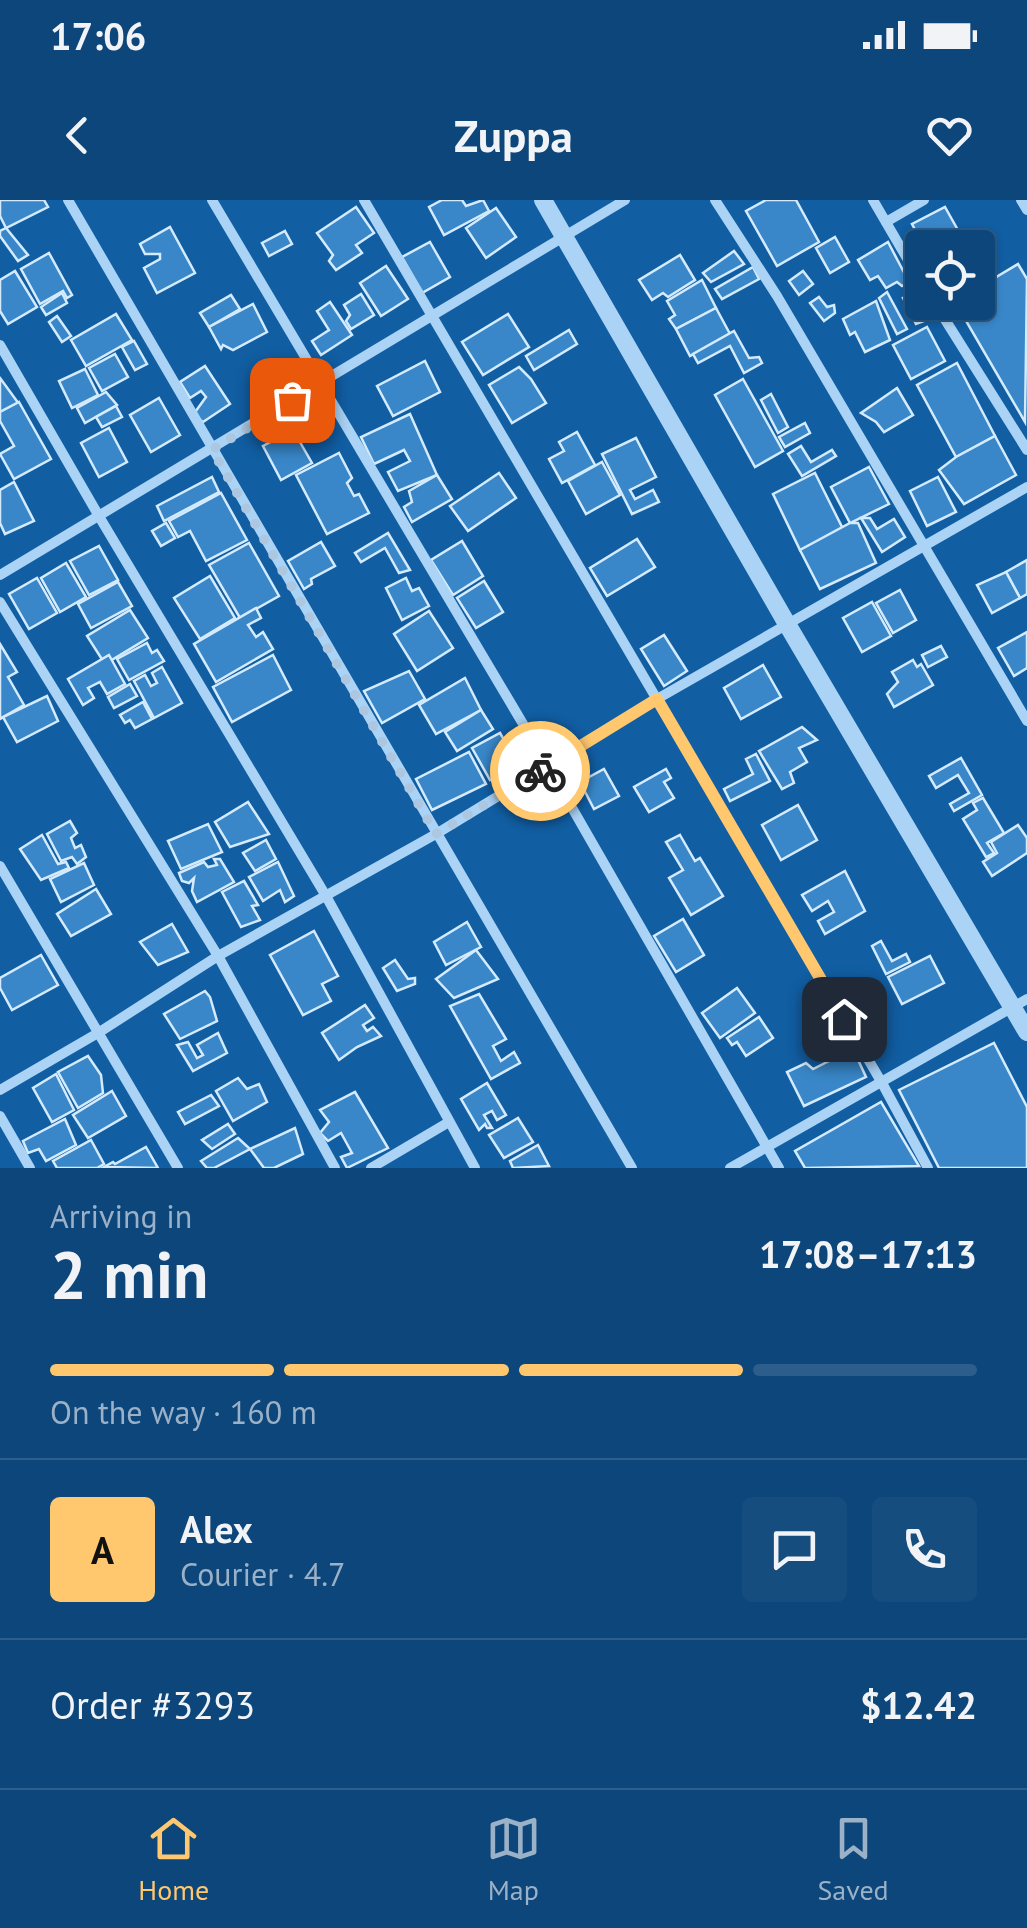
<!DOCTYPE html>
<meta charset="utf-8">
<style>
body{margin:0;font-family:"PT Sans",sans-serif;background:#164d7f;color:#f1f3f6;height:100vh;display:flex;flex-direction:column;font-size:38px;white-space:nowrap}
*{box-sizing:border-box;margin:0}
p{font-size:32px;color:#9ab1c7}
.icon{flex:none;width:55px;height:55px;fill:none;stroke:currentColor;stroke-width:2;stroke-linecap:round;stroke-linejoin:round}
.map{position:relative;height:968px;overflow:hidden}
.details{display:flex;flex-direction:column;background:#0d467a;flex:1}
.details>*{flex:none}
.buttons{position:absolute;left:905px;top:30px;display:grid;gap:20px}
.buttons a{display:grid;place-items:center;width:90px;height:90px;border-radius:10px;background:#0d467a;box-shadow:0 2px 8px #0004,0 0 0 2px #2d5e8b;font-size:50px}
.pin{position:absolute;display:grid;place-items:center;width:85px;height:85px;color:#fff;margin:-42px;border-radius:20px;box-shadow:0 5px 15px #0006}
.courier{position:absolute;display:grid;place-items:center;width:100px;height:100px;margin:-50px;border:8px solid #ffc86f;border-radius:50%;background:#fff;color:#222;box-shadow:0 2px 12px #0007}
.overview em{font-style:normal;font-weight:800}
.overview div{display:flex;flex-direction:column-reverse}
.overview{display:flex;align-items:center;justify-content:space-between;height:170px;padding:0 50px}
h1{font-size:65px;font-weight:800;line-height:75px}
.bar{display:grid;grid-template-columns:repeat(4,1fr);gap:15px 10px;align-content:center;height:120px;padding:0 50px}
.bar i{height:12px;border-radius:8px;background:#2d5e8b}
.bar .selected{background:#ffc86f}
.bar p{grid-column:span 4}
.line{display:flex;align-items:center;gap:25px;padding:0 50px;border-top:2px solid #2d5e8b}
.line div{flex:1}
.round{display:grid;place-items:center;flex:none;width:105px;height:105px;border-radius:10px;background:#164d7f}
.status{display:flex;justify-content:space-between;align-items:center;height:70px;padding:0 50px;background:#0d467a;direction:ltr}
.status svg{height:28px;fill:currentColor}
header{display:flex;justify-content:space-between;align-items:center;height:130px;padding:0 50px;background:#0d467a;font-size:45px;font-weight:800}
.tab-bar{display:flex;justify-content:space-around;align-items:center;height:140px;border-top:2px solid #2d5e8b;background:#0d467a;font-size:28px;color:#9ab1c7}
.tab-bar a{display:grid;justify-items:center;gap:5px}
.tab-bar .selected{color:#ffc86f}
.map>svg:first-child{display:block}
.building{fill:#3987c9;stroke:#d4ebfe;stroke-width:2.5}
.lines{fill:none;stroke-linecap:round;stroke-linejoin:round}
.minor{stroke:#abd3f6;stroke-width:10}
.tertiary{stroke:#abd3f6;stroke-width:18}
.done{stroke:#acc7df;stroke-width:10;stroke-dasharray:0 18}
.route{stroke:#ffc86f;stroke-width:12}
</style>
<div class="status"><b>17:06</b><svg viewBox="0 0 49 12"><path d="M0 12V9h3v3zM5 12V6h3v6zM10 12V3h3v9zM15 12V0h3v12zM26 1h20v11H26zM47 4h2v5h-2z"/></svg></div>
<header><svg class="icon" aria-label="back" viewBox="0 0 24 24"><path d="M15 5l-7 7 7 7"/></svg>Zuppa<svg class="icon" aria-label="heart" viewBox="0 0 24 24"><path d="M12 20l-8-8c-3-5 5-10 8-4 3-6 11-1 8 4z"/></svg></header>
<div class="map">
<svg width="1027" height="968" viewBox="0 0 1027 968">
<rect width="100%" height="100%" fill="#115ea3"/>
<!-- building -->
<g class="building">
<polygon points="0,0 44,0 48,7 6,28 0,16"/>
<polygon points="442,0 462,0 466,6 483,0 489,11 444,35 429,7"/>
<polygon points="766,0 796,0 819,42 777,66 746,11"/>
<polygon points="356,7 374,33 356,45 362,53 336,70 329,61 333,55 317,33"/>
<polygon points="945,7 968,48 925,48 912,24"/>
<polygon points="496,8 516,37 486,58 466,28"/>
<polygon points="170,27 195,73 157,93 144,68 160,59 160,54 145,54 140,44"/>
<polygon points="6,28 28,55 18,61 0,36 0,31"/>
<polygon points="285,31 292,44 269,56 262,43"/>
<polygon points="835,37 849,62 830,73 816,48"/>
<polygon points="430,42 450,77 422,93 402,57"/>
<polygon points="888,42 909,82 902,86 897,82 886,88 878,76 870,80 858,60"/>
<polygon points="734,51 744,64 711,82 703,73"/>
<polygon points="49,53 72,95 67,98 63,91 40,104 21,69"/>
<polygon points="680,55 695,80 668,97 663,93 652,100 639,80"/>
<polygon points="1018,64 1027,79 1025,222 955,102 978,102 978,88"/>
<polygon points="386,66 408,99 381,116 360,83"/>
<polygon points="753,67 759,79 722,99 715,89"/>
<polygon points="15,71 37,107 8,124 0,111 0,80"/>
<polygon points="803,71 813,84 799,95 789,81"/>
<polygon points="702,80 716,108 676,129 669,119 675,115 667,101"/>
<polygon points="887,92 907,129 897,134 879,98"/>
<polygon points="918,92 932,118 916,124 903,98"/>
<polygon points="62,93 67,103 46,115 41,107"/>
<polygon points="361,94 374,115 351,129 346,121 350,115 344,105"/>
<polygon points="231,95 240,109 209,127 200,113"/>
<polygon points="819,97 827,107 834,105 835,113 824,121 810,103"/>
<polygon points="876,101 890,140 865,152 855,132 850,135 843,119"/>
<polygon points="330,102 352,135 321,155 312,141 329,130 317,111"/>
<polygon points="253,104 267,132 233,150 223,145 221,149 209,127"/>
<polygon points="716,108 730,134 690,156 676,129"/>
<polygon points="116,114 132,140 86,166 71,140"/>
<polygon points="508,114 529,147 483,175 462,142"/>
<polygon points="57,116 71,136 62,142 49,122"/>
<polygon points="927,127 945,161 911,179 893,145"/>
<polygon points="569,130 577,144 534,170 526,156"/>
<polygon points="734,131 749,158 759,157 762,163 744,173 730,146 698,163 693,154"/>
<polygon points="134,141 147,164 135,170 122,147"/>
<polygon points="115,154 128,177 102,191 89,168"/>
<polygon points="425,161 440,192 393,216 377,186"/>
<polygon points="957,163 995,236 956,257 917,185"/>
<polygon points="205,166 230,204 203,222 193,215 206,197 201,191 190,198 180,182"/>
<polygon points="519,167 531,179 546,203 512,223 489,185"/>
<polygon points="85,169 98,195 72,208 59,181"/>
<polygon points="0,178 19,204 0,213"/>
<polygon points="743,179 783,251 755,267 715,195"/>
<polygon points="897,188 913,215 884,232 876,222 861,213"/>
<polygon points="106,192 117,205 85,223 77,208"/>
<polygon points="771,194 788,227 778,233 761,200"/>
<polygon points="159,198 180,235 151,252 130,215"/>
<polygon points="19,202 51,259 14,279 0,254 14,246 0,221 0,212"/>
<polygon points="116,206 122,217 102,227 96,217"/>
<polygon points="410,214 437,275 398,291 388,272 410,261 404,250 374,264 361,237"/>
<polygon points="805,223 810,233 785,247 779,237"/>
<polygon points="109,228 127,262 99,277 81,243"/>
<polygon points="293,230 312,263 281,280 263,246"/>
<polygon points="577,232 595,265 562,283 549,259 564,251 559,242"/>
<polygon points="995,236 1016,275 964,304 939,270 956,257"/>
<polygon points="636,238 656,277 630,290 635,299 653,290 659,302 632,314 602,254"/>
<polygon points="801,246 811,262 832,250 836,256 802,276 788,254"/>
<polygon points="339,253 352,278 347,283 354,296 359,294 369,313 327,334 296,275"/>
<polygon points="602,262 620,295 586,314 568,281"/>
<polygon points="869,267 889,304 850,323 831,287"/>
<polygon points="499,273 516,298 468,331 450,306"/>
<polygon points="815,273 843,329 800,350 773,294"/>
<polygon points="437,275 452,299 412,322 404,307 412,302 409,291"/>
<polygon points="212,277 219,292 164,321 157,306"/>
<polygon points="938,277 956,312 927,326 910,291"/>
<polygon points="14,282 34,321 5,334 0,323 0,290"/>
<polygon points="221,293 247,340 206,361 190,331 178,337 169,321"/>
<polygon points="861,318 870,318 877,329 894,319 905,337 882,352"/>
<polygon points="166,323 175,338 161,346 152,331"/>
<polygon points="850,323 858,323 876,363 820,389 800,350"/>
<polygon points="388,333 410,370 399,373 385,348 361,362 355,353"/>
<polygon points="637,339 655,367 607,396 590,368"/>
<polygon points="462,341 483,376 453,395 431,360"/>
<polygon points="321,342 335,366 311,379 312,384 304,389 288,361"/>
<polygon points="249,343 279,396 240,418 209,365"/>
<polygon points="99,346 118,380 89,395 70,361"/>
<polygon points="1027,360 1027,394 1020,398 1006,372"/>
<polygon points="66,363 86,397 60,412 41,378"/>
<polygon points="1006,372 1020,398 992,413 977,385"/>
<polygon points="210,376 235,418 200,439 174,398"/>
<polygon points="37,378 57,413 29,429 9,394"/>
<polygon points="406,378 412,391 419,388 429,406 402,420 386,388"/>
<polygon points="484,381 503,412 476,428 457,398"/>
<polygon points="118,382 132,406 91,428 78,404"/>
<polygon points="900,390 916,420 893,433 876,403"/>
<polygon points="872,402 891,436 862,452 843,418"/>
<polygon points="256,408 261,418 248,425 256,437 263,432 273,449 216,482 194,444"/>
<polygon points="130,410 148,438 105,464 87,436"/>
<polygon points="429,411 453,448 417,471 394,434"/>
<polygon points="1027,432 1027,468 1014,476 998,448"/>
<polygon points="664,435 687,471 664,486 641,449"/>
<polygon points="147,443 152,453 157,450 164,461 129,480 117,459"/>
<polygon points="0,444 17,472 8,477 24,505 0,519"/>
<polygon points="941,446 947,457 928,467 922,455"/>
<polygon points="109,455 125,484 107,494 100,482 88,488 94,498 83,505 68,479"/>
<polygon points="273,455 291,490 232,522 213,487"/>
<polygon points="913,460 917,467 921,464 933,485 894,507 887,494 898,482 892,472"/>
<polygon points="763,465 781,497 741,519 724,488"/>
<polygon points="162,467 182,503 154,518 134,481 145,475 151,486 157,483 152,473"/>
<polygon points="409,471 425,499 382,523 364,491"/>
<polygon points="465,478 481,510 436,534 419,505"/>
<polygon points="130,484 137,496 114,508 108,497"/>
<polygon points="47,496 58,521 17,542 3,517"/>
<polygon points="143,502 152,519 135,528 130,520 125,523 120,515"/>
<polygon points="481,510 493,529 457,551 445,532"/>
<polygon points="802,527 817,540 799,548 807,562 790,572 794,583 782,589 759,551"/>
<polygon points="500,533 518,564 490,580 472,548"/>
<polygon points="469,552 486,584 432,610 416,579"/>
<polygon points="756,554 770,581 730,601 724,589 753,574 746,559"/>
<polygon points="961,558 982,595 954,611 950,604 969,593 958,575 936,588 929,576"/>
<polygon points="604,569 619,596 594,609 580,582"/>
<polygon points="666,569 671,578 664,582 674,598 649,612 634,587"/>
<polygon points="983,598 1004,633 987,643 994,653 986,657 963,619 977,610 973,603"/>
<polygon points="248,602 269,634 230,647 215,622"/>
<polygon points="798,605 817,640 781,660 762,625"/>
<polygon points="70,621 77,633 71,638 75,648 81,645 86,657 77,664 72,657 61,661 47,634"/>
<polygon points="208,624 222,652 181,669 168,641"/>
<polygon points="1018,625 1027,638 1027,653 992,676 983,662 997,653 991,642"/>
<polygon points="42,635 58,664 66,662 69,668 41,680 20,649"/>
<polygon points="680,635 695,661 700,658 723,696 691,715 669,678 683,670 666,642"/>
<polygon points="266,640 276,659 255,671 243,653"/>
<polygon points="214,659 220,659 234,682 197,702 192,691 194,678 189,683 182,681 179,673 204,662 208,667 217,665"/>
<polygon points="278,662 294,696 285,702 280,690 263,701 249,677"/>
<polygon points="84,663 94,685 61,702 50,679"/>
<polygon points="845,671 865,711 825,734 818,721 834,712 828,701 812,711 802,695"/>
<polygon points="244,681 258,705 252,706 260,720 241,727 222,692"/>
<polygon points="96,689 111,714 71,736 57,714"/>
<polygon points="683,719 704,755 676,772 654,736"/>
<polygon points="467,722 481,747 446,765 434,742"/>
<polygon points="172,724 188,752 158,765 140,742"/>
<polygon points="314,731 338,776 322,784 331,801 303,815 270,755"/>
<polygon points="881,741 892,761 906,754 910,762 886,774 872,746"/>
<polygon points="476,750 498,779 454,798 436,779"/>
<polygon points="41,755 58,785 12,810 0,788 0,778"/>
<polygon points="930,756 944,783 902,804 888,777"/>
<polygon points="395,760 408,779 415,778 415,784 397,791 383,768"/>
<polygon points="737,788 755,813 720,838 702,813"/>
<polygon points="205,791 210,797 217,821 180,839 164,814"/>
<polygon points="479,794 506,839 493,846 501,861 514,852 520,863 491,879 450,806"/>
<polygon points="365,805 374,818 363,825 367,831 373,827 381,836 357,847 339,860 322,833"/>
<polygon points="759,817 773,838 746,856 737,842 732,845 727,838"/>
<polygon points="218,833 227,853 193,871 177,845 188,842 197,858 203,855 197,845"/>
<polygon points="994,843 1027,907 1027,968 939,968 899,890"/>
<polygon points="853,849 866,877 804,906 787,872 806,863 813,869"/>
<polygon points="88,856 101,875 103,893 78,908 58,872"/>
<polygon points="56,874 74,910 52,922 33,888"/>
<polygon points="238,878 247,889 259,884 267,902 233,921 216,891"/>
<polygon points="487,883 506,915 497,920 492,911 484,915 492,928 487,928 485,924 479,930 461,899"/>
<polygon points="112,891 126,916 88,938 73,915"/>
<polygon points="355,892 388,948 347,968 341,957 352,953 341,933 328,941 320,933 329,922 320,910"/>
<polygon points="211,895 219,906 185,924 178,912"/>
<polygon points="881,902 919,966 805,968 795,951"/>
<polygon points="518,918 533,942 504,958 489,935"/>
<polygon points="65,919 76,945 46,961 39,949 28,953 23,941"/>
<polygon points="228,924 235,934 212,949 202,940"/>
<polygon points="295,928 303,954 274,968 264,968 250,949"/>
<polygon points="238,938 250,949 214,968 207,968 201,961"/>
<polygon points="91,940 104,964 97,968 57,968 53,961"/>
<polygon points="538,945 549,966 513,968 510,961"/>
<polygon points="146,947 158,968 104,967 113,962 115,964"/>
</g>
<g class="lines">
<!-- minor -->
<g class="minor">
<polyline points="68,0 632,968"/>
<polyline points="212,0 548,566 779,968"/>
<polyline points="364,0 882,883 928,968"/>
<polyline points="715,0 777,96 1027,521"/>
<polyline points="873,0 922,84"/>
<polyline points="1021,0 1027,10"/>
<polyline points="886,22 924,0"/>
<polyline points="934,102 1027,250"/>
<polyline points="0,145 100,318 326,696 475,968"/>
<polyline points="0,375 625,0"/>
<polyline points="0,402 218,756 335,968"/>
<polyline points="0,666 178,968"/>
<polyline points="0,890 98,833 218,756 436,634 657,499 1027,287"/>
<polyline points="0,916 30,968"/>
<polyline points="371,968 449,922"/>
<polyline points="730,968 1027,799"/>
</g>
<!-- tertiary -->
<polyline class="tertiary" points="543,0 787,424 1027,832"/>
</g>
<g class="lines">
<!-- done -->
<polyline class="done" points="292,200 212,250 436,634 540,571"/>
<!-- route -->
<polyline class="route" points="540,571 657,499 844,819"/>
</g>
</svg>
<div class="buttons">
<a><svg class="icon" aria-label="locate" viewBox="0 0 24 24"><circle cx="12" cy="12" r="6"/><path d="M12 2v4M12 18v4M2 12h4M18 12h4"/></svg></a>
</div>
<div class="pin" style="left:292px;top:200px;background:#ea580c"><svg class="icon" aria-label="bag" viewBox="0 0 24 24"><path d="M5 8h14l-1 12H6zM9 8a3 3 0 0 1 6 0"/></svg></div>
<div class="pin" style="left:844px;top:819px;background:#1f2937"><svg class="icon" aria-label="home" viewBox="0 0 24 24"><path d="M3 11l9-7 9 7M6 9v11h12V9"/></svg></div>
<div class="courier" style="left:540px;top:571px"><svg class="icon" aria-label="bike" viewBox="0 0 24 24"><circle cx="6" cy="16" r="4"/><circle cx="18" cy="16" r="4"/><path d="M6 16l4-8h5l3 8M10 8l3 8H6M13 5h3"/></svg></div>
</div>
<section class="details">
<div class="overview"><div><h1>2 min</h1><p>Arriving in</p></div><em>17:08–17:13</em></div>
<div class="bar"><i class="selected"></i><i class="selected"></i><i class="selected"></i><i></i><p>On the way · 160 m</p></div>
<div class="line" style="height:180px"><b class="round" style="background:#ffc86f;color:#111">A</b><div><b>Alex</b><p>Courier · 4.7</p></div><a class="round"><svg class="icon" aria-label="chat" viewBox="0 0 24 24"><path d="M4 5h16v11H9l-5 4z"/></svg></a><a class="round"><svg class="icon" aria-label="phone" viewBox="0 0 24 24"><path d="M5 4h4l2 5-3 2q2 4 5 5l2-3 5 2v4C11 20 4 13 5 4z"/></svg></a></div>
<div class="line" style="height:130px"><div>Order #3293</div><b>$12.42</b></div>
</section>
<nav class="tab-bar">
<a class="selected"><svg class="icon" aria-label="home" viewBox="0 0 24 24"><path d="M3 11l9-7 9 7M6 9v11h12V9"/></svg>Home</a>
<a><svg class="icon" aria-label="map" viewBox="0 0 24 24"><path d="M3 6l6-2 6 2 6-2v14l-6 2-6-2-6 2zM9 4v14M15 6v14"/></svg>Map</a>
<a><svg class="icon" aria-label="saved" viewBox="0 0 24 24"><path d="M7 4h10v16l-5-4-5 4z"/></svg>Saved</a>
</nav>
